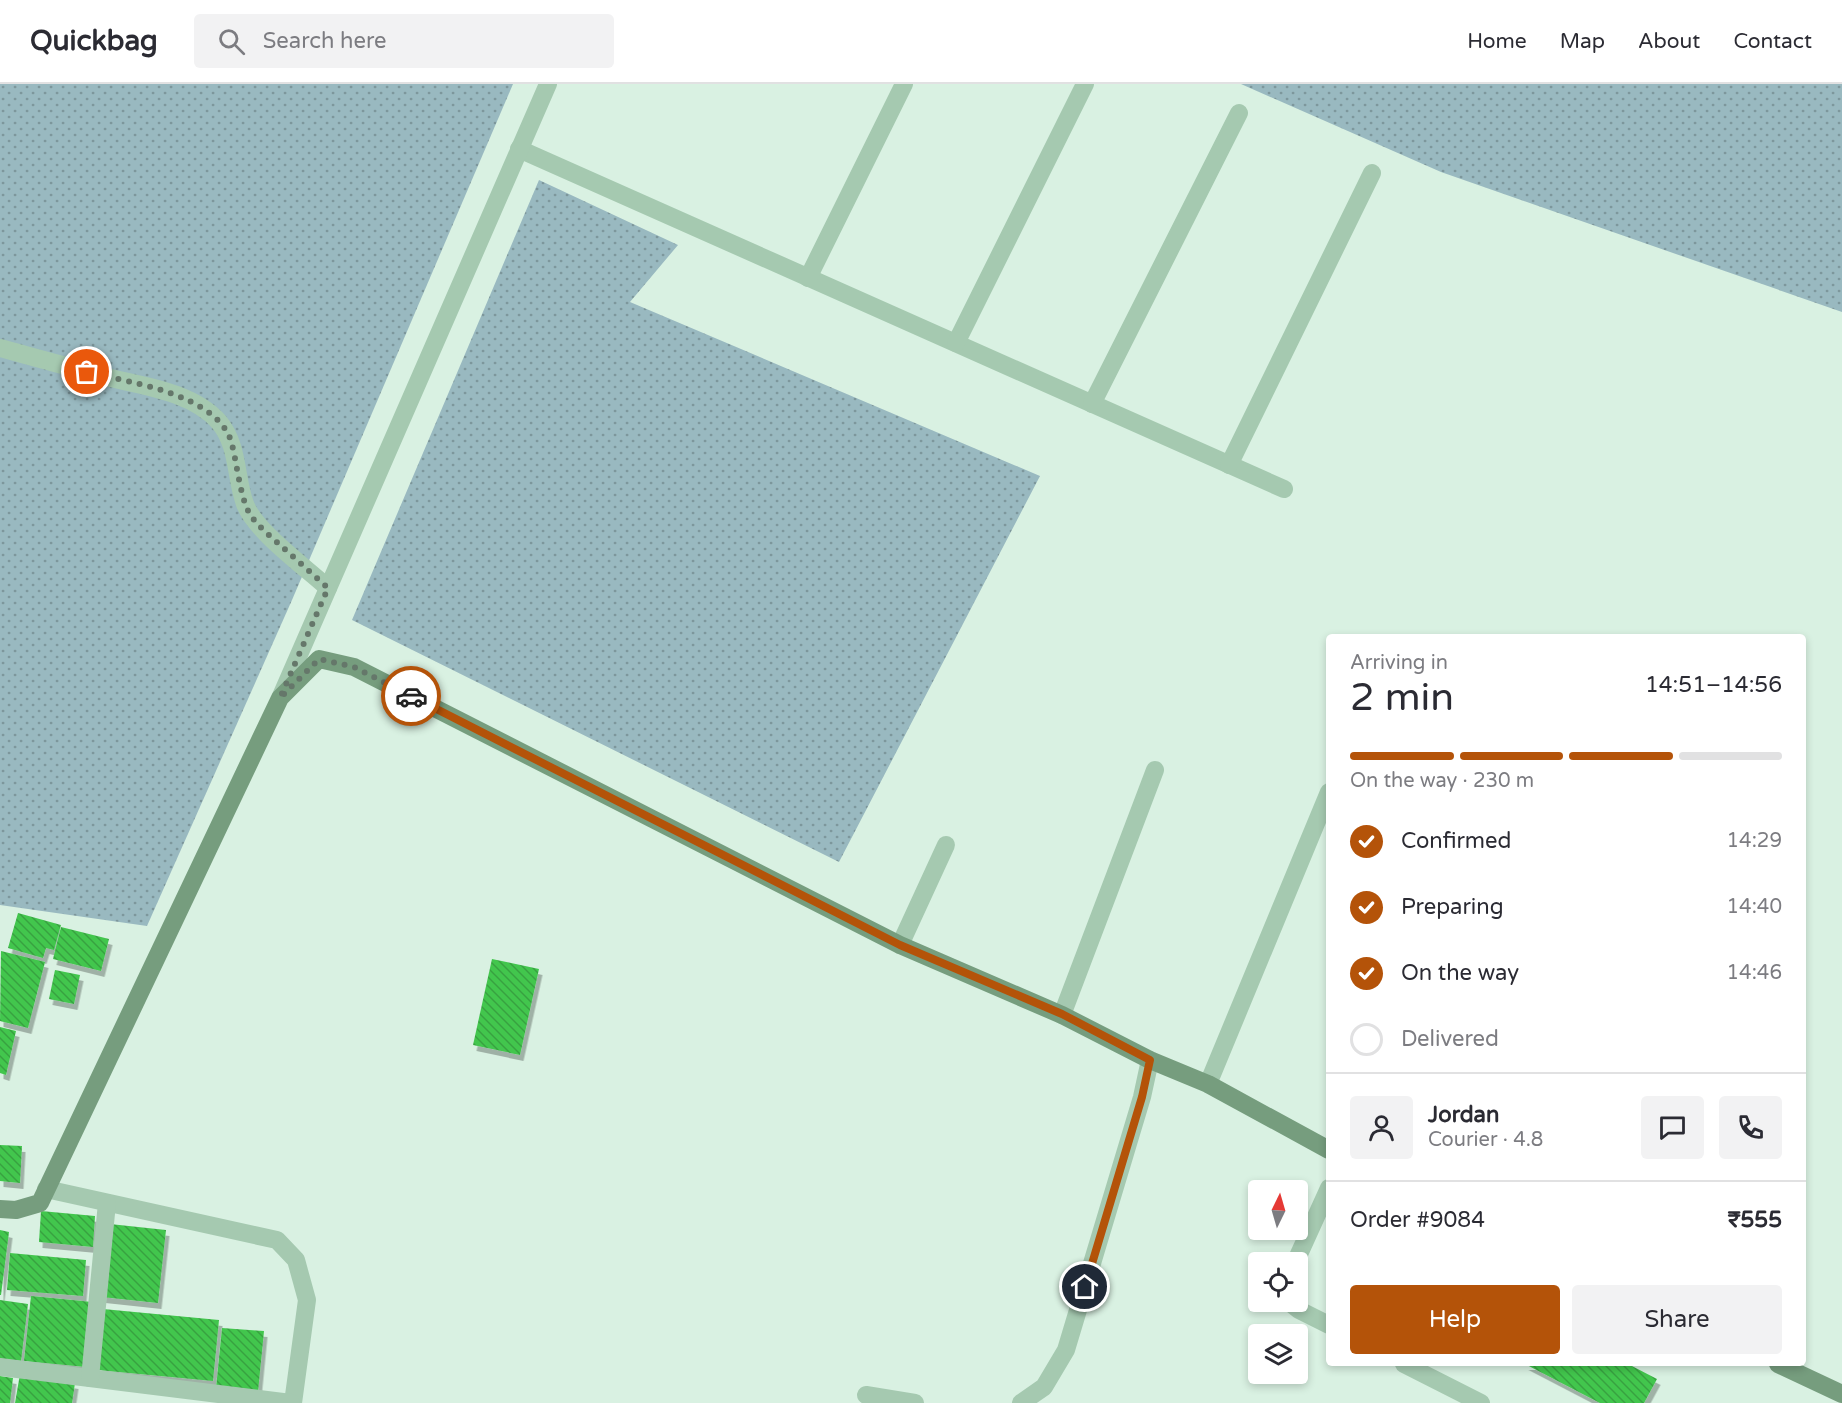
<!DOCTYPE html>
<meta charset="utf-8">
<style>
body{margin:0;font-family:"Varela Round",sans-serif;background:#f2f2f3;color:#2b2b33;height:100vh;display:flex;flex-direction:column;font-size:22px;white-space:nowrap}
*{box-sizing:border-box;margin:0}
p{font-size:20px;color:#7c7c81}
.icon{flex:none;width:33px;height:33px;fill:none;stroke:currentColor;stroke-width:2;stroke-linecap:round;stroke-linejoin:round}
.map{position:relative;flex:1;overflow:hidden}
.side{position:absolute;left:1326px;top:550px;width:480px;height:732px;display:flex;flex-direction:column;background:#fff;border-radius:6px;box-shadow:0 3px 9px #0003}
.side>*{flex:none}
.needle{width:39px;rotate:5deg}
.buttons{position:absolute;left:1248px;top:1096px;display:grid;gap:12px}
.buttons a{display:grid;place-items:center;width:60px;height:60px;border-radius:6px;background:#fff;box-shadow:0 3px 9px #0003;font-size:30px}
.pin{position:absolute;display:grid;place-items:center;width:51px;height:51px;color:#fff;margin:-26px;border:3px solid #fff;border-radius:50%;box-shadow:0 2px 6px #0007}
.courier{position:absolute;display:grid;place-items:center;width:60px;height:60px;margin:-30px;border:4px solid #b45309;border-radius:50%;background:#fff;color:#222;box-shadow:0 2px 8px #0007}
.headline em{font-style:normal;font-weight:600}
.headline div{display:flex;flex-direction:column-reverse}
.headline{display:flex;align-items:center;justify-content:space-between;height:102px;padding:0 24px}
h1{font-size:39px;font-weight:600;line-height:45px}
.bar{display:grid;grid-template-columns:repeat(4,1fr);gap:9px 6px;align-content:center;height:72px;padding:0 24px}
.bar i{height:8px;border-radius:4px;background:#e1e1e2}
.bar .on{background:#b45309}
.bar p{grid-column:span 4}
.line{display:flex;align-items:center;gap:15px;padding:0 24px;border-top:2px solid #e1e1e2}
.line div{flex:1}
.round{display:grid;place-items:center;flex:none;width:63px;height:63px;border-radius:6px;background:#f2f2f3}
ol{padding:0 24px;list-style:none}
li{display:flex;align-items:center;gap:18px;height:66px}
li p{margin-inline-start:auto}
li .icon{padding:6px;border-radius:50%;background:#b45309;color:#fff;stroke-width:4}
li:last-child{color:#7c7c81}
li i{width:33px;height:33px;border:3px solid #e1e1e2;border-radius:50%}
.primary-button{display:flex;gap:12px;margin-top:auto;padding:12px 24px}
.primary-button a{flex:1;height:69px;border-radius:6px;background:#b45309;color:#fff;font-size:24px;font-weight:600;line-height:69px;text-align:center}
.primary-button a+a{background:#f2f2f3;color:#2b2b33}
header{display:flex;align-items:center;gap:36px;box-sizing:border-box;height:84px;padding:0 30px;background:#fff;border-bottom:2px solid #e1e1e2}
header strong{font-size:28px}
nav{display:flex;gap:33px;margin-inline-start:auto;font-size:21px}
.search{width:420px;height:54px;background:#f2f2f3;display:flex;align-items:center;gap:15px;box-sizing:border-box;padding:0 21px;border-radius:6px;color:#7c7c81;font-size:22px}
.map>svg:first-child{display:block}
.grass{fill:url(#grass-dots)}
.building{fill:url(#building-back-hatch);filter:url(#shadow)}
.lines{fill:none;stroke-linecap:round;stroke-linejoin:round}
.lane{stroke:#a5c9b0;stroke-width:18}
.street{stroke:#a5c9b0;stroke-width:18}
.secondary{stroke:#769d7e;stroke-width:18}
.done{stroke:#65776a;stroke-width:6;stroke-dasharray:0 10.8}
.route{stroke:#b45309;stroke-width:8}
</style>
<header>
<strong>Quickbag</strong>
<div class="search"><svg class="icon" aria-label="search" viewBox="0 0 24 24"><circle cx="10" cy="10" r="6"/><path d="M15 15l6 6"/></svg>Search here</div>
<nav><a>Home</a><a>Map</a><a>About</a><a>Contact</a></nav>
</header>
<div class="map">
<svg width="1842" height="1319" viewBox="0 0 1842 1319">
<defs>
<pattern id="grass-dots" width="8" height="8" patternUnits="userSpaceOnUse" patternTransform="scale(1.5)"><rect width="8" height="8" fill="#99b9c0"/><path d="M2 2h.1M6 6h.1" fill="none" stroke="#7d979c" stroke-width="1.8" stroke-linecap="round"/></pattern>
<pattern id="building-back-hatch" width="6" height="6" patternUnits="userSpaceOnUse" patternTransform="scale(1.5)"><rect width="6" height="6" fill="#42c64d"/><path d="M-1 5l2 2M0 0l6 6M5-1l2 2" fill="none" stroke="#37a240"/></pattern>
<filter id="shadow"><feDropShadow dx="3.5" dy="6" stdDeviation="0" flood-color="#0004"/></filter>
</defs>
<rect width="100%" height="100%" fill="#d9f1e2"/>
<!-- grass -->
<g class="grass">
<polygon points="0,0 513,0 292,516 147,842 0,821"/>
<polygon points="1241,0 1842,0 1842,228 1441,88"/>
<polygon points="539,96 678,161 630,218 1040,392 839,778 352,536"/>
</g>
<!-- building -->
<g class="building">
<polygon points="18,829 61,841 54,866 46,864 43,874 8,864"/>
<polygon points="61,843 109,855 101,887 53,875"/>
<polygon points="1,867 45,878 28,944 0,937"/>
<polygon points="492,875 539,885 520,971 473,961"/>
<polygon points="55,886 80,891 74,920 49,915"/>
<polygon points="0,943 16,947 6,991 0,989"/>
<polygon points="0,1061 22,1062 20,1099 0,1097"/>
<polygon points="41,1127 95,1132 93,1163 39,1158"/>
<polygon points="110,1140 166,1146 158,1219 102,1213"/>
<polygon points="0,1146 9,1148 1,1211 0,1211"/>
<polygon points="10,1169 86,1176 83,1212 7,1206"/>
<polygon points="31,1212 92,1218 86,1283 24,1277"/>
<polygon points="0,1216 28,1220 21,1277 0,1275"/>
<polygon points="103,1225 219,1236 213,1297 98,1286"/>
<polygon points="222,1244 264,1247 258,1308 216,1304"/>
<polygon points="1525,1280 1628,1280 1657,1295 1644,1319 1600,1319"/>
<polygon points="20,1290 75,1299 72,1319 15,1319"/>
<polygon points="0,1292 13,1294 10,1319 0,1319"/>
</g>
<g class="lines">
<!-- lane -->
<g class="lane">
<path d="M0 264C35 274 71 283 106 293 143 302 193 308 219 338 239 362 235 393 245 420 255 447 305 483 328 504"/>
<polyline points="866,1311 915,1319"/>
<polyline points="1021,1319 1044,1303 1066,1266 1142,1013 1150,976"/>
</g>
<!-- street -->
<g class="street">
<polyline points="519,65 1284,405"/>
<polyline points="808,194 904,0"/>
<polyline points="956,259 1085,0"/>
<polyline points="1092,320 1239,29"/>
<polyline points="1229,381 1372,89"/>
<polyline points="281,612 548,0"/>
<polyline points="900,861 946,761"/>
<polyline points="1062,931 1155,686"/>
<polyline points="1208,1000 1329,708"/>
<polyline points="46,1105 277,1156 296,1176 307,1216 293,1319"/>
<polyline points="1295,1179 1329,1104"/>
<polyline points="1289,1218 1299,1226 1329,1241"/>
<polyline points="1404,1280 1481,1319"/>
<polyline points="0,1283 291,1319"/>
<polyline points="90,1294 107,1119"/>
</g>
<!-- secondary -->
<g class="secondary">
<polyline points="0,1125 16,1126 40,1119 280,614 319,575 354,583 900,861 1062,931 1150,976 1208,1000 1329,1066"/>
<polyline points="1778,1280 1842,1310"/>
</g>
</g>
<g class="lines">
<!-- done -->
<path class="done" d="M87 288C128 298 216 310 231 357 237 377 240 416 251 432 259 443 270 452 280 461 296 475 312 490 328 504L280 614 319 575 354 583 411 612"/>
<!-- route -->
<polyline class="route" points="411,612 900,861 1062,930 1150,976 1142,1013 1085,1203"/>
</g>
</svg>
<div class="buttons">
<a><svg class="needle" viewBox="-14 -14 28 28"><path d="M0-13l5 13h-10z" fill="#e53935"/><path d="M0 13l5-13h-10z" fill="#7c7c81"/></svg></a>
<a><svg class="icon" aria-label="locate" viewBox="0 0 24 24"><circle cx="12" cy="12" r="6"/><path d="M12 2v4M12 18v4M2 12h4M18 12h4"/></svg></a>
<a><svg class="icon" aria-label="layers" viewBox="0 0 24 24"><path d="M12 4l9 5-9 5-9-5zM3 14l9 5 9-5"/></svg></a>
</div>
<div class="pin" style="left:87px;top:288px;background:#ea580c"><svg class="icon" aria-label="bag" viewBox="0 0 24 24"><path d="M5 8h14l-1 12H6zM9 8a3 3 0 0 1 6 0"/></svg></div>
<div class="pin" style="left:1085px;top:1203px;background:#1f2937"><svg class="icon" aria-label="home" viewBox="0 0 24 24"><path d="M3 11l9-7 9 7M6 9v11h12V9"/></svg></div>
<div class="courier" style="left:411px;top:612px"><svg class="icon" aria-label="car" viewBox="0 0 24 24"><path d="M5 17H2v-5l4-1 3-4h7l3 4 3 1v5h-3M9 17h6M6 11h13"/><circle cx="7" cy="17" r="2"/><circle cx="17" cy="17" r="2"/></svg></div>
<section class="side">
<div class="headline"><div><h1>2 min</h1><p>Arriving in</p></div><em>14:51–14:56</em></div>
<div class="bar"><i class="on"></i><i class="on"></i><i class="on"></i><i></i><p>On the way · 230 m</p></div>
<ol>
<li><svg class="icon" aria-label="check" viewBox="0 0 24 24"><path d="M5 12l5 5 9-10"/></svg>Confirmed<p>14:29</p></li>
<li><svg class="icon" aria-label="check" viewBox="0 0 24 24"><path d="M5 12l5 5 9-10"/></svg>Preparing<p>14:40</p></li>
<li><svg class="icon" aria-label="check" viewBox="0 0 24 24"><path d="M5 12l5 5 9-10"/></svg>On the way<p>14:46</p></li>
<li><i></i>Delivered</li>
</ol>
<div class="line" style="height:108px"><a class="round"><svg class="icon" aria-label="person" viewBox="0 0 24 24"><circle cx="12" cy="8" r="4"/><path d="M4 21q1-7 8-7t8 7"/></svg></a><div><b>Jordan</b><p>Courier · 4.8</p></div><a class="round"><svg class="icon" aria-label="chat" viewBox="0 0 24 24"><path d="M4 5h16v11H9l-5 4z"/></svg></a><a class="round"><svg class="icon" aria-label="phone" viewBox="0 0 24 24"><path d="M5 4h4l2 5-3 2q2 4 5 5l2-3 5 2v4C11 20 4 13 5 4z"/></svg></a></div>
<div class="line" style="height:78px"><div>Order #9084</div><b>₹555</b></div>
<div class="primary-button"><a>Help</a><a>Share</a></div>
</section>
</div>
